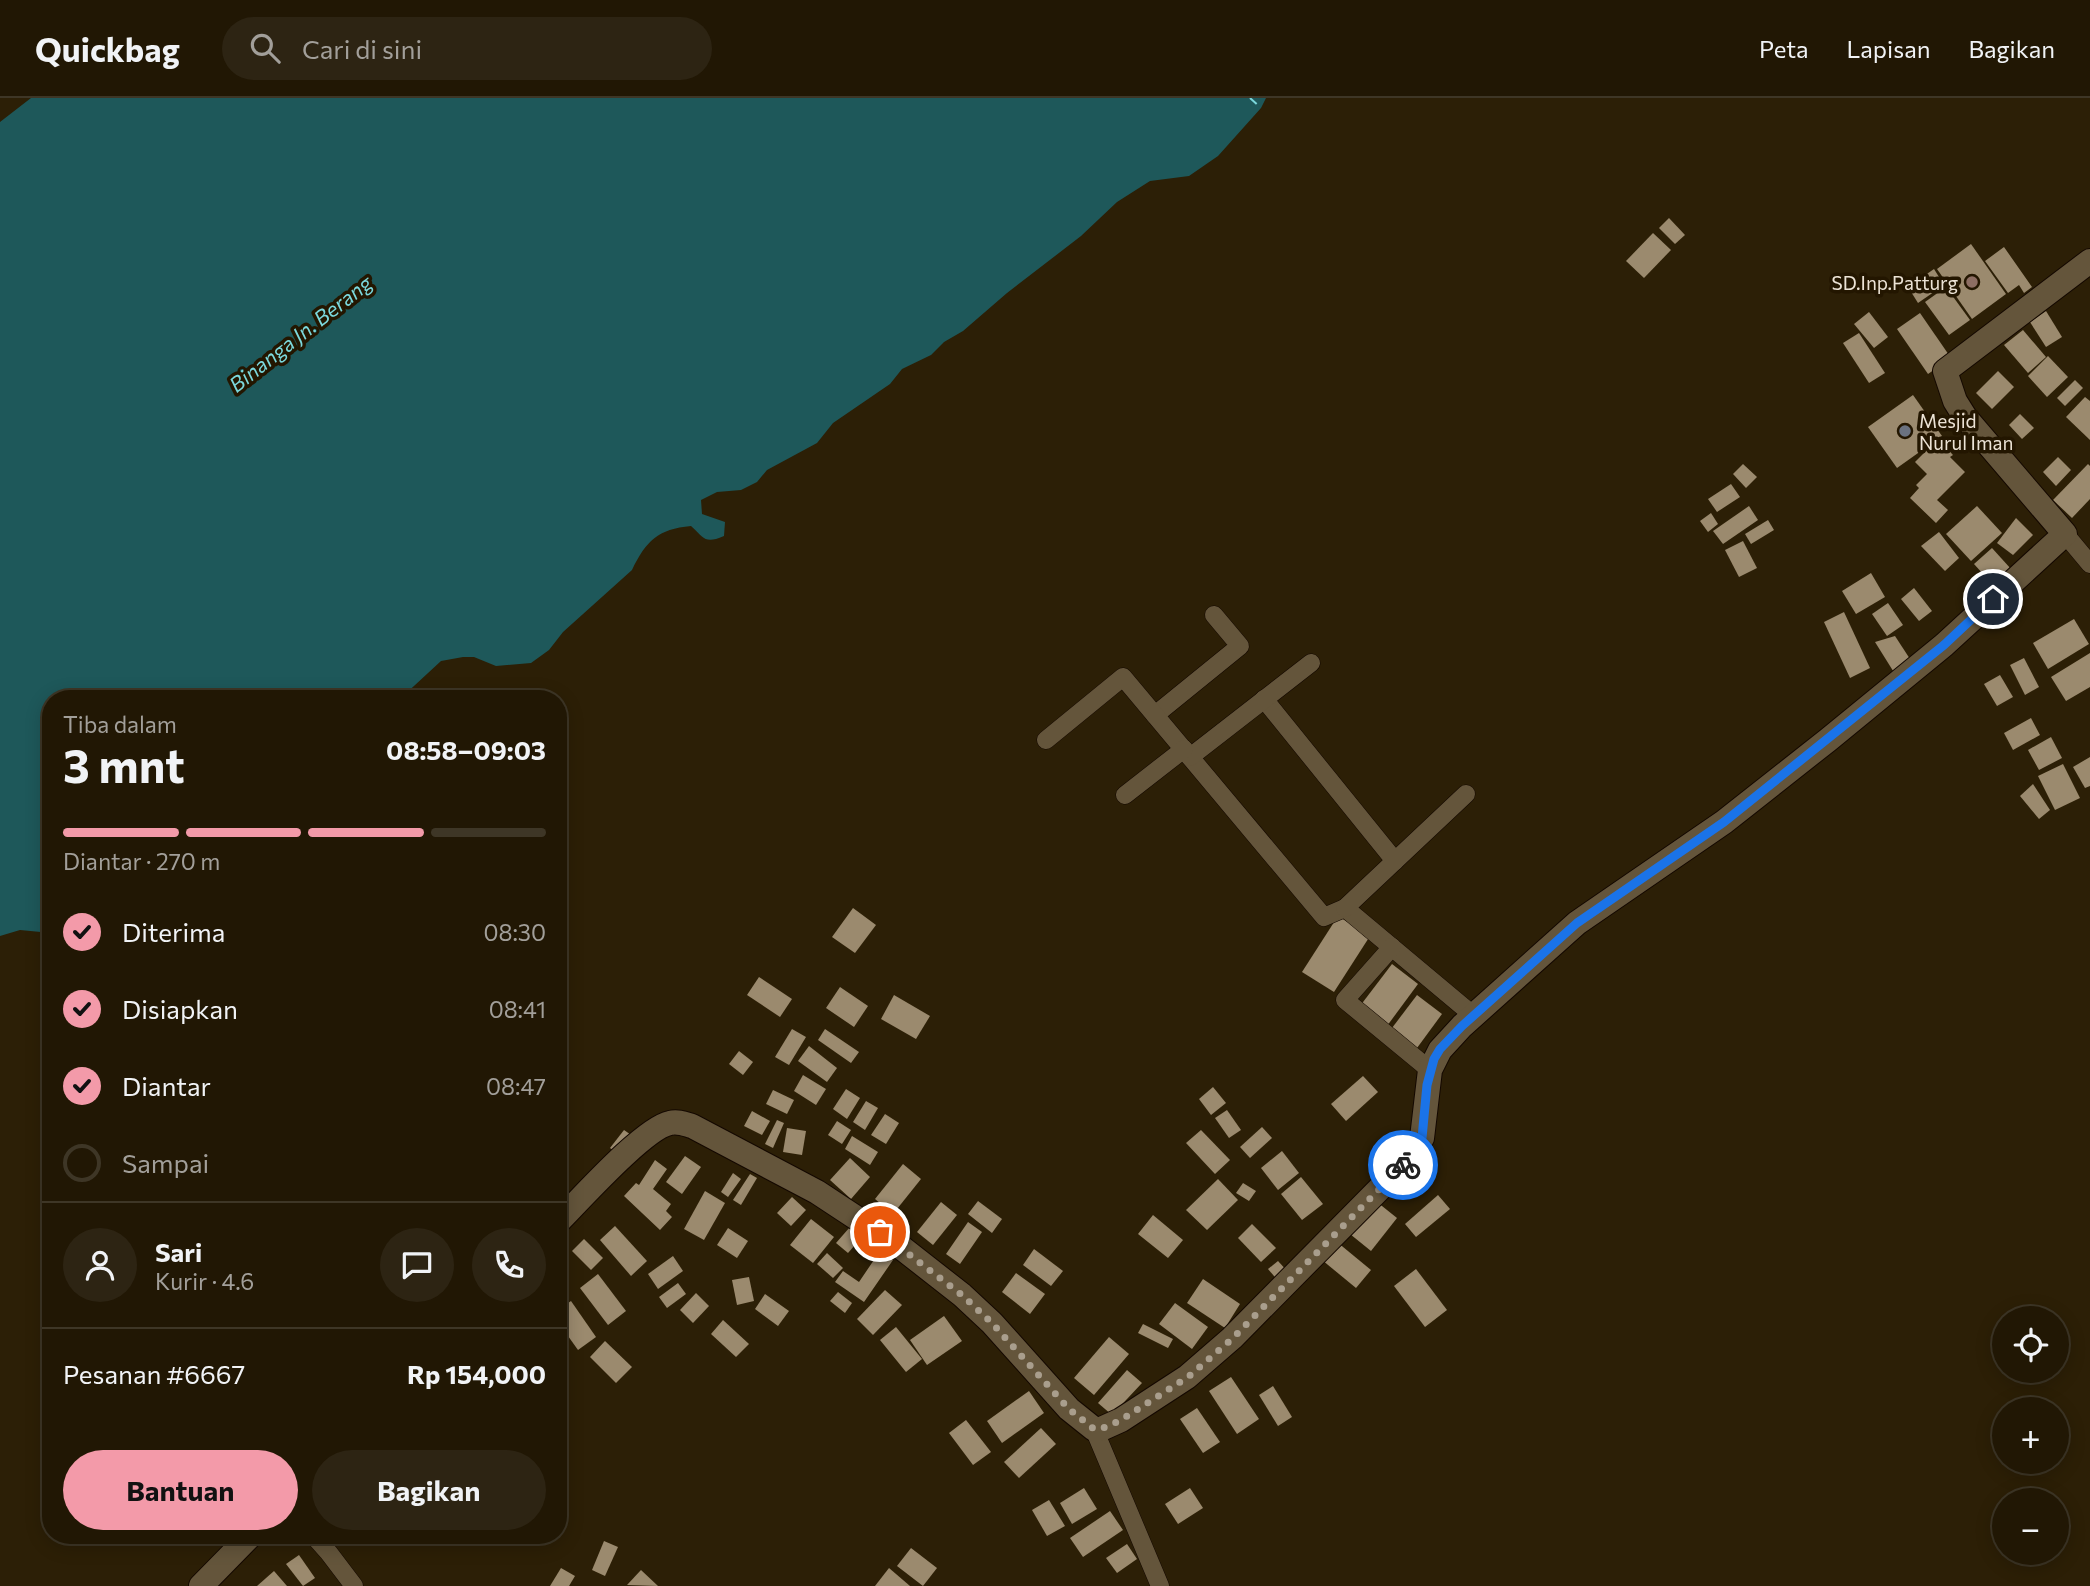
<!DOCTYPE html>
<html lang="id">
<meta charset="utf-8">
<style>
body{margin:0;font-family:Commissioner,sans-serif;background:#2d2413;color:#f1f3f6;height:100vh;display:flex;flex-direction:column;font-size:26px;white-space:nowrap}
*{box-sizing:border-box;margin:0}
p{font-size:23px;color:#a29f9a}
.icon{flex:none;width:38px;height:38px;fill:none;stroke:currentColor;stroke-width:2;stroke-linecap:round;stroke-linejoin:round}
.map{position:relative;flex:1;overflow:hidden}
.panel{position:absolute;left:42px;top:592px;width:525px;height:854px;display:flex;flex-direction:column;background:#211704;border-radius:28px;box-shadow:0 4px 18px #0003,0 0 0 2px #3e3626}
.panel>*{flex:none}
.controls{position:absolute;left:1992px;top:1208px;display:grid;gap:14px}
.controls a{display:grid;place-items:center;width:77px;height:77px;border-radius:50%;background:#211704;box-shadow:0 4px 18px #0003,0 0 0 2px #3e3626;font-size:35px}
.pin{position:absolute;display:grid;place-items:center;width:60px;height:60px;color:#fff;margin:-30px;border:4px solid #fff;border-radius:50%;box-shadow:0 2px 7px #0007}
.courier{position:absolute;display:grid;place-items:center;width:70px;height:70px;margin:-35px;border:5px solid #1a73e8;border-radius:50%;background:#fff;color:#222;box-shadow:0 2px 9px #0007}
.head em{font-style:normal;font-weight:700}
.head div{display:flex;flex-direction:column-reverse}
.head{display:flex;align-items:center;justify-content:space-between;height:119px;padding:0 21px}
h1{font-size:46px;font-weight:700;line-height:52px}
.bar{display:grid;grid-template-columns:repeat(4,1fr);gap:10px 7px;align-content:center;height:84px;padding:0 21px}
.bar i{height:9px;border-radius:5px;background:#3e3626}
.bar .active{background:#f39aa9}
.bar p{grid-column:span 4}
.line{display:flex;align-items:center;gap:18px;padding:0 21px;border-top:2px solid #3e3626}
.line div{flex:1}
.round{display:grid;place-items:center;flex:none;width:74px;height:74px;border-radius:37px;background:#2d2413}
ol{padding:0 21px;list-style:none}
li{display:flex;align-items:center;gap:21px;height:77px}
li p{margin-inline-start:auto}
li .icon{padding:7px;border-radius:50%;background:#f39aa9;color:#111;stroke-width:4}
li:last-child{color:#a29f9a}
li i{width:38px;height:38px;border:4px solid #3e3626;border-radius:50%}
.action{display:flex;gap:14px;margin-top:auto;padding:14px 21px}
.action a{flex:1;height:80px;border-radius:42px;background:#f39aa9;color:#111;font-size:28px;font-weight:700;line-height:80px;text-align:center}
.action a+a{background:#2d2413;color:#f1f3f6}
header{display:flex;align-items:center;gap:42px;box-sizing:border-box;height:98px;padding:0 35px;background:#211704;border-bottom:2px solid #3e3626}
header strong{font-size:33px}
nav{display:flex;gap:38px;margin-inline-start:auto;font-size:24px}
.search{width:490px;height:63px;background:#2d2413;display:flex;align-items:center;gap:18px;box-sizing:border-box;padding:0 24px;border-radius:38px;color:#a29f9a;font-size:26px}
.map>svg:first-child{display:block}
.water{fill:#1e585a}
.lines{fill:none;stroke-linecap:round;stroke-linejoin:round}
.ferry{stroke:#7bd8dc;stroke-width:2;stroke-dasharray:9 7;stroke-linecap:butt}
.building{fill:#9b8a6e}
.street-casing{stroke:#140800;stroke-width:19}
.secondary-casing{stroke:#140800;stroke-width:26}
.street{stroke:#64553b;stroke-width:18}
.secondary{stroke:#64553b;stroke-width:24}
.done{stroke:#a99e8d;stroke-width:7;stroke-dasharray:0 12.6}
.route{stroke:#1a73e8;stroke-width:9}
.education-dot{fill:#8d6e63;stroke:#231600;stroke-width:2.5}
.worship-dot{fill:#6b7280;stroke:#231600;stroke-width:2.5}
.labels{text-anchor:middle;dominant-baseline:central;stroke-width:7;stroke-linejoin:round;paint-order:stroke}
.poi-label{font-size:19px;fill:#ece3d5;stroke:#231600;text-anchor:end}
.water-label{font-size:21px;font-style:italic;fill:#7bd8dc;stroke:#231600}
</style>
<header>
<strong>Quickbag</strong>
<div class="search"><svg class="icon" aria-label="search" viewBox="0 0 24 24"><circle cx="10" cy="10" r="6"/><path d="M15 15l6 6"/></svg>Cari di sini</div>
<nav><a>Peta</a><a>Lapisan</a><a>Bagikan</a></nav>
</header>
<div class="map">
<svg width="2090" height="1488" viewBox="0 0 2090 1488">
<rect width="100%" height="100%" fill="#2c1f06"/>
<!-- water -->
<path class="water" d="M31 0H1266L1261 10 1218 58 1189 78 1150 83 1117 104 1081 138 1007 195 963 233 944 244 931 257 902 271 890 286 833 325 817 345 767 372 757 384 741 392 717 394 701 402 702 416 725 424 724 438C705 446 705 441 691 428 658 431 646 443 632 472L563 534 549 552 531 565 496 568 474 559H463L441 563 401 600H51V835L20 832 0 838V24Z"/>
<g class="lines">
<!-- ferry -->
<polyline class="ferry" points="1250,0 1261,10"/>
</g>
<!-- building -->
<g class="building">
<polygon points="1669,120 1685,137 1675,146 1659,130"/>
<polygon points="1653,135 1671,152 1644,180 1626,163"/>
<polygon points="1971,146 2006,196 1972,221 1937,171"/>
<polygon points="2004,149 2032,189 2024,195 2019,187 2008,195 1985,163"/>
<polygon points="1934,171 1944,187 1918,205 1908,189"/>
<polygon points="1946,189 1970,222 1949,237 1925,204"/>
<polygon points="2046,213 2062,239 2046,249 2030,224"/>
<polygon points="1869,214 1888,239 1874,250 1854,226"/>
<polygon points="1920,215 1951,260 1928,276 1897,231"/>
<polygon points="2023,232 2046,259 2028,275 2004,247"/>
<polygon points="1859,235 1885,275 1869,285 1843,245"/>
<polygon points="2048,258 2068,279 2047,299 2028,278"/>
<polygon points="1998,273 2014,289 1992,311 1976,295"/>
<polygon points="2075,282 2083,290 2065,308 2057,300"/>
<polygon points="1913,297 1942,338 1897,370 1868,329"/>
<polygon points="2085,299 2090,303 2090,342 2066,319"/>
<polygon points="2020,316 2034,330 2022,341 2009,327"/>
<polygon points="1938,341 1953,357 1950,359 1965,374 1937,402 1948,412 1936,425 1910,400 1919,390 1916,387 1927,376 1915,364"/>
<polygon points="2058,359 2071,372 2056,388 2043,374"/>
<polygon points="1743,366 1757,379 1746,390 1733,376"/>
<polygon points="2088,366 2090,368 2090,401 2072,420 2053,402"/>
<polygon points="1731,386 1740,399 1717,414 1708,401"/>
<polygon points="1749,408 1758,422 1723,446 1713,433"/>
<polygon points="1977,408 2002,435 1971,463 1946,436"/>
<polygon points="1711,415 1718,426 1708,434 1700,423"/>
<polygon points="2016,420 2033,437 2013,457 1997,445"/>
<polygon points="1768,422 1774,432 1751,446 1745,436"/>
<polygon points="1939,434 1959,460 1945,473 1921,448"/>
<polygon points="1743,443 1757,470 1739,479 1725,452"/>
<polygon points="1992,450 2011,471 1993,487 1974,466"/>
<polygon points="1871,475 1885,499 1856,516 1842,493"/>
<polygon points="1914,490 1932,513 1919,523 1901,501"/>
<polygon points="1888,505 1903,527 1887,538 1872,516"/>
<polygon points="1844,514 1870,570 1850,580 1824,524"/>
<polygon points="2074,521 2089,546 2048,571 2033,545"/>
<polygon points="1895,538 1910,561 1895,576 1875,544"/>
<polygon points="2090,555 2090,589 2066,603 2051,579"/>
<polygon points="2024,560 2039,589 2025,597 2010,567"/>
<polygon points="2000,577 2013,599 1997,608 1984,586"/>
<polygon points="2031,620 2040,637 2013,652 2004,635"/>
<polygon points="2051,639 2062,660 2039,672 2028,652"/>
<polygon points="2090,659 2090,688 2085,690 2073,669"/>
<polygon points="2063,666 2080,700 2055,712 2038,678"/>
<polygon points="2033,686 2050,712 2039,721 2020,698"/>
<polygon points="853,810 876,827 855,855 832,839"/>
<polygon points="1338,818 1370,838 1334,894 1302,874"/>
<polygon points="1392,866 1418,886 1387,928 1360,908"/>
<polygon points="759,879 792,901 780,919 747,897"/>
<polygon points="840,889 868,908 854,929 826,910"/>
<polygon points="894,897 930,918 916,941 881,921"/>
<polygon points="1417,897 1442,916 1417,950 1392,930"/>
<polygon points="792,931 806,939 789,967 775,959"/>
<polygon points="825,931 859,954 851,965 818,942"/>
<polygon points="809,948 837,970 827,984 798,963"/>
<polygon points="739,953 753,964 743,977 729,966"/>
<polygon points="803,977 826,991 816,1007 794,993"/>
<polygon points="1363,978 1378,994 1346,1023 1331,1006"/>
<polygon points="1213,989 1226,1005 1211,1017 1199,1001"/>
<polygon points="846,991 860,1000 847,1021 833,1011"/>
<polygon points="773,992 794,1002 787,1016 766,1006"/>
<polygon points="866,1003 878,1010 865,1032 853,1024"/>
<polygon points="1227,1012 1241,1032 1229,1040 1215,1020"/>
<polygon points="752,1013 770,1023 762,1037 744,1028"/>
<polygon points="885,1016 899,1025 886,1046 871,1037"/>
<polygon points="777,1022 784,1025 773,1050 765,1046"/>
<polygon points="837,1023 851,1032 842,1046 828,1037"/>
<polygon points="1262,1029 1272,1040 1250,1060 1240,1049"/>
<polygon points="787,1030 806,1033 802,1057 783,1054"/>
<polygon points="624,1032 634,1039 620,1058 610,1050"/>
<polygon points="1201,1032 1230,1062 1215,1076 1186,1045"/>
<polygon points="852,1038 878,1054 870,1067 845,1051"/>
<polygon points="1282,1053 1299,1075 1278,1092 1261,1070"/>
<polygon points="685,1058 701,1069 682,1096 666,1084"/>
<polygon points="850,1060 870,1079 851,1101 830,1082"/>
<polygon points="655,1062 667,1071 653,1091 671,1106 666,1113 672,1119 660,1132 624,1098 636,1085 639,1087"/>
<polygon points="903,1066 921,1081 893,1116 875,1101"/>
<polygon points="733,1075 741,1081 728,1099 721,1094"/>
<polygon points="750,1076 757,1080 741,1107 733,1102"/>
<polygon points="1301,1079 1323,1106 1302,1122 1281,1096"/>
<polygon points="1218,1081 1238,1102 1207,1132 1186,1112"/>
<polygon points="1243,1085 1256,1093 1249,1103 1236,1095"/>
<polygon points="705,1093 725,1105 704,1142 684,1131"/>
<polygon points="1438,1097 1450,1111 1416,1139 1405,1126"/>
<polygon points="792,1099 806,1112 791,1128 777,1115"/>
<polygon points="978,1103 1002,1121 992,1135 968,1116"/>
<polygon points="941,1104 957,1117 933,1147 917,1134"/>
<polygon points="1377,1104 1397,1120 1371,1153 1350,1136"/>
<polygon points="1153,1117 1183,1142 1168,1160 1138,1136"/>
<polygon points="811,1121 834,1139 813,1165 790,1147"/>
<polygon points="968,1124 982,1134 960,1166 946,1156"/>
<polygon points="1252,1126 1276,1150 1261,1164 1238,1140"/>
<polygon points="615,1128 647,1163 631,1178 600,1142"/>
<polygon points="850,1129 862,1139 848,1155 836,1145"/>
<polygon points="728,1130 748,1143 737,1160 717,1147"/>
<polygon points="584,1141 603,1160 591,1172 572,1153"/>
<polygon points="1337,1144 1371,1172 1356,1190 1322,1162"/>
<polygon points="1034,1151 1063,1173 1051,1188 1023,1167"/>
<polygon points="880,1153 893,1162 864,1204 835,1184 843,1173 859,1184"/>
<polygon points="827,1155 843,1170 833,1180 817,1166"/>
<polygon points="673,1158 683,1173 658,1191 648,1176"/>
<polygon points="1278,1163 1289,1175 1279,1184 1268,1171"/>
<polygon points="1416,1171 1447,1212 1425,1229 1394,1188"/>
<polygon points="1016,1175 1045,1196 1030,1216 1002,1194"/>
<polygon points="598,1176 626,1213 608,1227 580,1190"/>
<polygon points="749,1179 754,1203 737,1207 732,1182"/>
<polygon points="1203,1181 1240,1206 1225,1230 1187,1205"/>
<polygon points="678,1185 686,1196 667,1210 659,1199"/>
<polygon points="885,1192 902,1207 873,1237 857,1221"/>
<polygon points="838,1194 852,1205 845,1215 830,1203"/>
<polygon points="696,1195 709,1208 693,1225 680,1212"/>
<polygon points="765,1196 789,1213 778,1228 755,1211"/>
<polygon points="571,1203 596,1239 578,1252 558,1224 558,1212"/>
<polygon points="1175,1205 1208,1229 1192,1251 1159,1226"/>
<polygon points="944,1218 962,1243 927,1267 910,1242"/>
<polygon points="723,1222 749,1246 736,1259 711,1236"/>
<polygon points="1143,1226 1173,1241 1168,1250 1138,1235"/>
<polygon points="896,1229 922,1261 906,1274 880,1242"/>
<polygon points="1109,1239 1129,1256 1094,1297 1074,1280"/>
<polygon points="605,1243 632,1269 616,1285 590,1259"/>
<polygon points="1127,1272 1142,1285 1112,1317 1098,1305"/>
<polygon points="1231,1279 1259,1321 1237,1336 1209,1293"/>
<polygon points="1273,1288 1292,1319 1278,1328 1259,1297"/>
<polygon points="1029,1293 1044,1315 1002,1345 987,1323"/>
<polygon points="1197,1310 1220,1344 1203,1355 1180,1321"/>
<polygon points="966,1322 991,1354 973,1367 949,1335"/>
<polygon points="1041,1330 1056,1346 1019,1380 1004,1364"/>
<polygon points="1084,1390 1097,1411 1072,1426 1060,1405"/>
<polygon points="1190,1390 1203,1410 1178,1426 1165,1406"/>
<polygon points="1049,1402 1065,1428 1047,1438 1032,1412"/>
<polygon points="1110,1413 1123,1432 1083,1459 1070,1440"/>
<polygon points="604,1443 618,1449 605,1478 592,1472"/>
<polygon points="1127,1446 1137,1461 1117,1475 1106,1460"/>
<polygon points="911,1450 937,1470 923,1488 897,1468"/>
<polygon points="299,1457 315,1480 303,1488 286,1466"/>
<polygon points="561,1470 575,1478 569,1488 550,1488"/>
<polygon points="889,1470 910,1488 875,1488"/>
<polygon points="641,1472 658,1488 627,1487"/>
<polygon points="274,1473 287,1488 257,1488"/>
</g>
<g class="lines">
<!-- street casing -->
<g class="street-casing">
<g id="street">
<polyline points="2065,436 2090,466"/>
<polyline points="1264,601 1395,763"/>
<polyline points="1155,617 1240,548 1214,517"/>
<polyline points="1046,642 1123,579 1324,819 1345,810 1474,918"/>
<polyline points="1190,659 1311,565"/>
<polyline points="1125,697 1184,651"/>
<polyline points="1345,810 1466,696"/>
<polyline points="1392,849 1345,902 1430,972"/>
<polyline points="1094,1331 1160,1488"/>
<polyline points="313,1437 329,1455 354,1488"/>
</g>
</g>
<!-- secondary casing -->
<g class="secondary-casing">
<g id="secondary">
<path d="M558 1124C580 1102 644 1030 670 1025 678 1023 685 1026 692 1028L817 1094 902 1150 962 1197 992 1225 1069 1311 1094 1331H1101L1121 1322 1187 1279 1232 1240 1413 1057 1422 1040 1430 972 1440 952 1462 928 1577 825 1724 724 1828 642 1944 547 2065 436 1965 319 1955 303 1945 273 2090 163"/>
<polyline points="201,1488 251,1437"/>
</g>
</g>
<!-- street -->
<use href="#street" class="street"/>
<!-- secondary -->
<use href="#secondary" class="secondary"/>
</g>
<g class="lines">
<!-- done -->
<polyline class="done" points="880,1134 962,1197 992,1225 1069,1311 1094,1331 1101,1331 1121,1322 1188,1279 1233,1240 1403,1067"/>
<!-- route -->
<polyline class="route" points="1403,1067 1413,1057 1422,1040 1427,987 1434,961 1440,951 1462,928 1577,825 1724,724 1944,547 1993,501"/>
</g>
<!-- markers -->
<circle class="education-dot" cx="1972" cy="184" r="7"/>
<circle class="worship-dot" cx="1905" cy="333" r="7"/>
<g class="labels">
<!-- poi labels -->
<g class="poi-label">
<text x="1958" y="184">SD.Inp.Patturg</text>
<text x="1919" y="322" text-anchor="start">Mesjid<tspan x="1919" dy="22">Nurul Iman</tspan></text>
</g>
<!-- water labels -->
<g class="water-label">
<text transform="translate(300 235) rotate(-38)">Binanga Jn. Berang</text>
</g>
</g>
</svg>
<div class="controls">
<a><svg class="icon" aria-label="locate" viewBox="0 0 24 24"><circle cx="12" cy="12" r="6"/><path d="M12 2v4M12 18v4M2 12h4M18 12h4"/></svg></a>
<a>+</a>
<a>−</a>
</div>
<div class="pin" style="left:880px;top:1134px;background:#ea580c"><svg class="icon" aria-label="bag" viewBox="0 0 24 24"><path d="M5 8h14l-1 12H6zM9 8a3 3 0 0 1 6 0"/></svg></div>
<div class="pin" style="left:1993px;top:501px;background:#1f2937"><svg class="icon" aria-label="home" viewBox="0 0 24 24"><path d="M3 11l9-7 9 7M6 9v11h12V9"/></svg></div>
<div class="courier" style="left:1403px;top:1067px"><svg class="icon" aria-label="bike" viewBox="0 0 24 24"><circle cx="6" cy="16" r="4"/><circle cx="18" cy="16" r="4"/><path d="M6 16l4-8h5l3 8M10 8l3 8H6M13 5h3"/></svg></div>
<section class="panel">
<div class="head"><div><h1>3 mnt</h1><p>Tiba dalam</p></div><em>08:58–09:03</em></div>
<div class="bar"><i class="active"></i><i class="active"></i><i class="active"></i><i></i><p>Diantar · 270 m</p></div>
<ol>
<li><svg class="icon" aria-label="check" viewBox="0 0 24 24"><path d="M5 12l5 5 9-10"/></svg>Diterima<p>08:30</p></li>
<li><svg class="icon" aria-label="check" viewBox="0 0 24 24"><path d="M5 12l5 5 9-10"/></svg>Disiapkan<p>08:41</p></li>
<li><svg class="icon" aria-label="check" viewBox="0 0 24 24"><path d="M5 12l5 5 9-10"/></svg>Diantar<p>08:47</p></li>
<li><i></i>Sampai</li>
</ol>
<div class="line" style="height:126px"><a class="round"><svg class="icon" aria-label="person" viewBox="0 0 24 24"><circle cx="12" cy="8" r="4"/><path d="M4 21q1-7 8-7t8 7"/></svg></a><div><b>Sari</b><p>Kurir · 4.6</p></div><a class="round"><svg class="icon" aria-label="chat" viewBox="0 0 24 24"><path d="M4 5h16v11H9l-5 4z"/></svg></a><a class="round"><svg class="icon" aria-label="phone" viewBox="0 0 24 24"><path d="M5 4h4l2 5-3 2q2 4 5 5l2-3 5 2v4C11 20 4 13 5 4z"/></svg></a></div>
<div class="line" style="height:91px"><div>Pesanan #6667</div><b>Rp 154,000</b></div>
<div class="action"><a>Bantuan</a><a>Bagikan</a></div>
</section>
</div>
